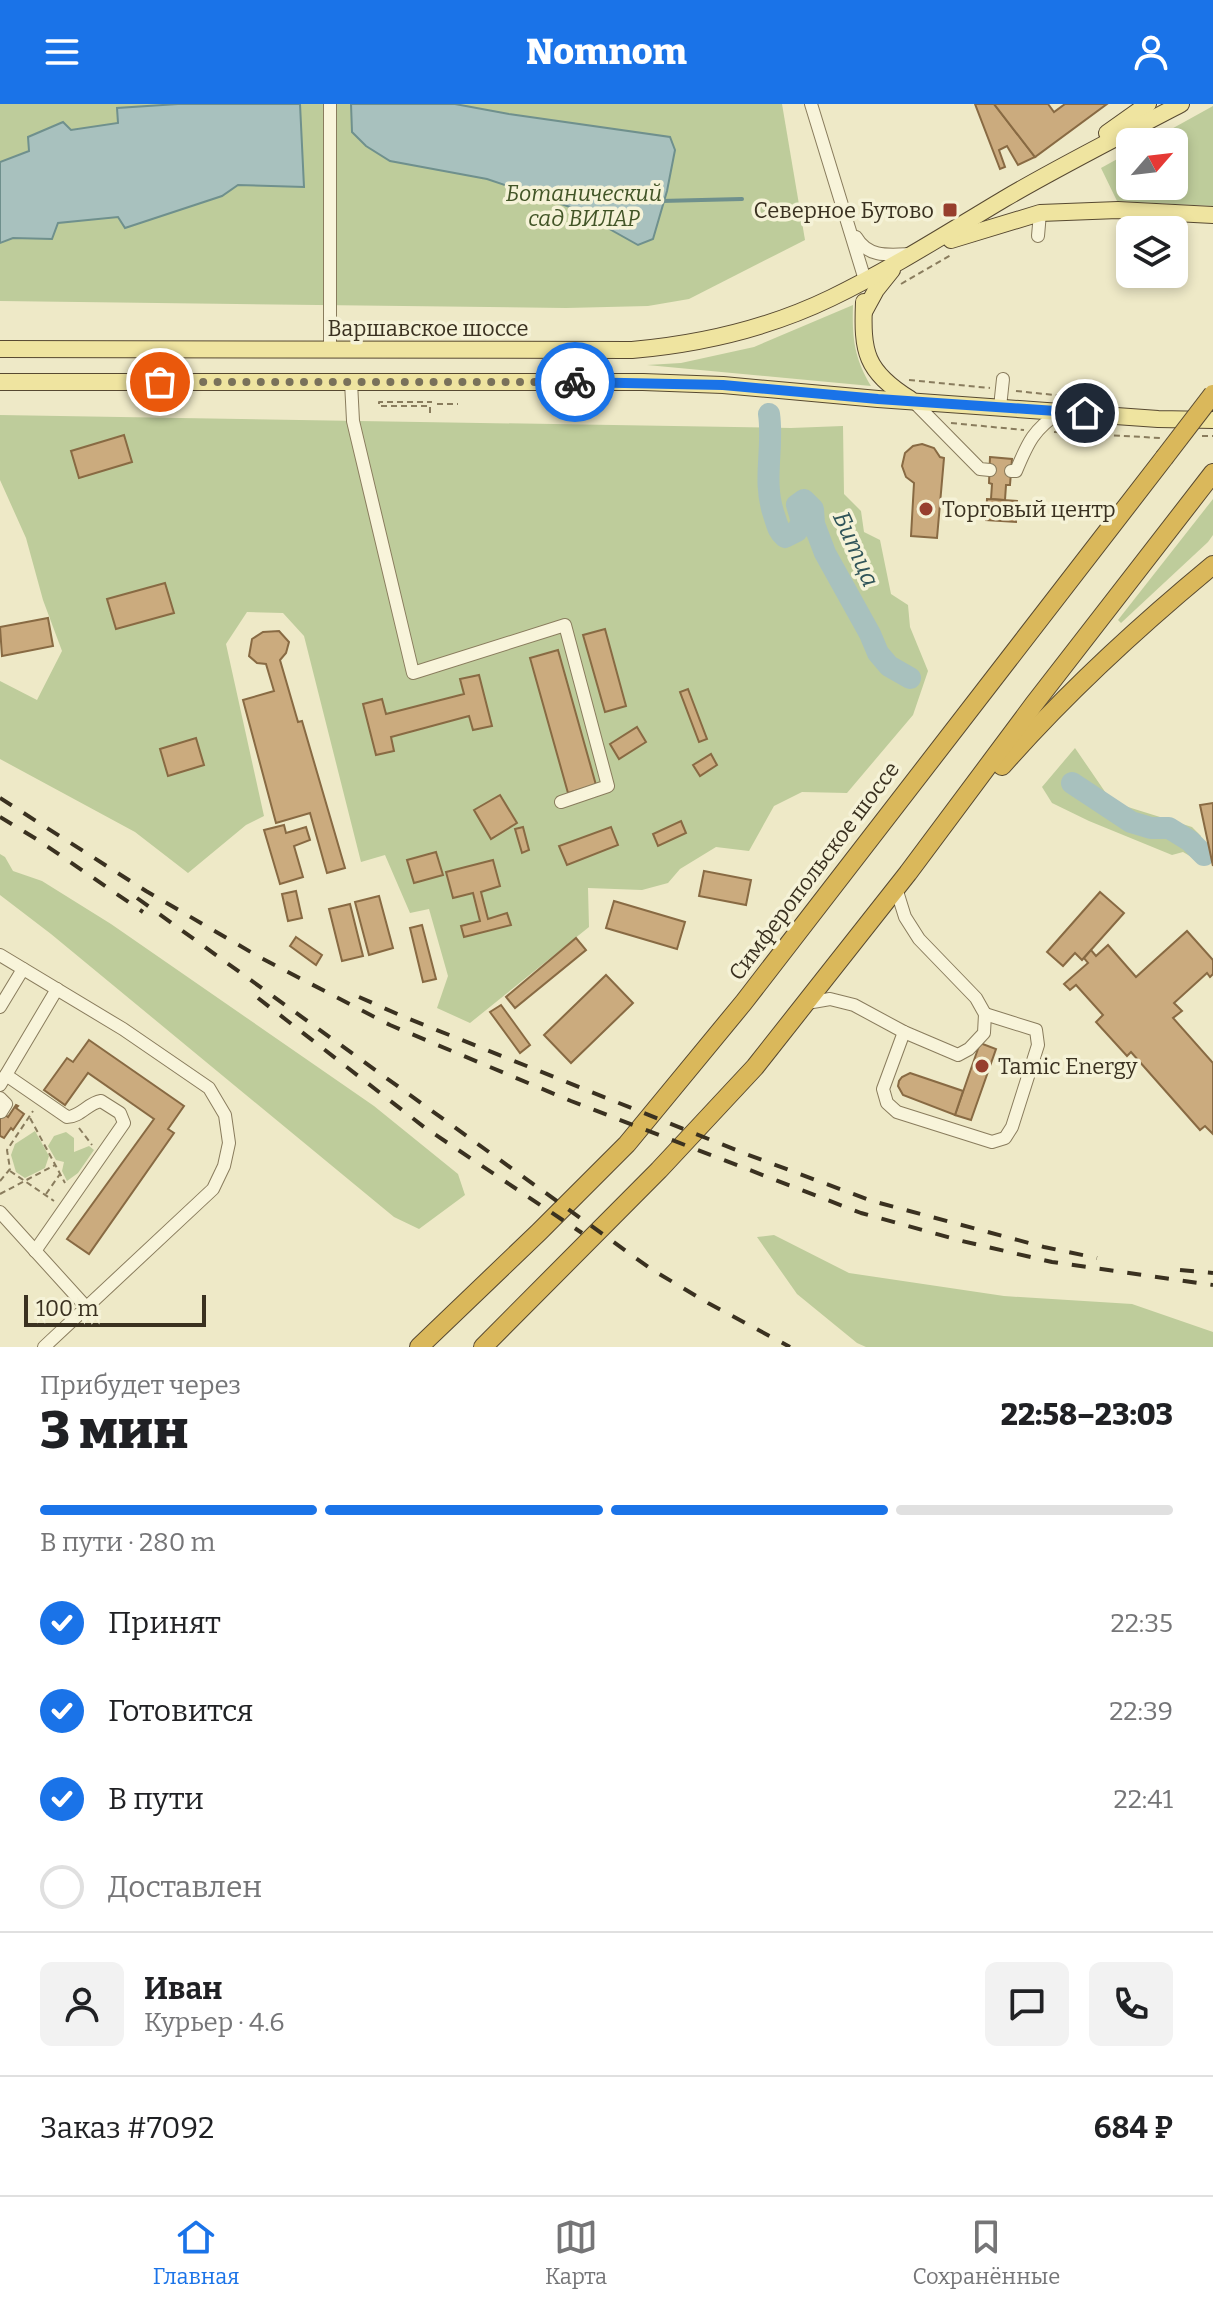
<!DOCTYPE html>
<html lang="ru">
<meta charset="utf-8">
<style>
body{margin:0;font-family:Bitter,serif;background:#f2f2f2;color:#202124;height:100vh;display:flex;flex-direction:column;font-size:30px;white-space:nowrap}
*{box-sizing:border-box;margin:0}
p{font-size:26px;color:#757577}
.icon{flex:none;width:44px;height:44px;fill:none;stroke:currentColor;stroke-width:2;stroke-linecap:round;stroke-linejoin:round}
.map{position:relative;height:1243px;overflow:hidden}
.side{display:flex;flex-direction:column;background:#fff;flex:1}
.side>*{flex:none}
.needle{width:52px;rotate:62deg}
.controls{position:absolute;left:1116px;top:24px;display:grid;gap:16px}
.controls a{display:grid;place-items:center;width:72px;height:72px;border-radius:12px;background:#fff;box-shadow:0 4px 12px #0003;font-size:40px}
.scale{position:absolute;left:24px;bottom:20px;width:182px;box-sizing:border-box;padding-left:8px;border:4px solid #3a3120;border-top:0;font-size:22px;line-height:28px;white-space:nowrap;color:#3a3120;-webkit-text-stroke:6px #f5f2d7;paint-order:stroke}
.pin{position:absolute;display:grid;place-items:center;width:68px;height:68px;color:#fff;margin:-34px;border:4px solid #fff;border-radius:50%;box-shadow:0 2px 8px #0007}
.courier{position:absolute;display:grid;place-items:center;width:80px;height:80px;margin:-40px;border:6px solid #1a73e8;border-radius:50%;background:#fff;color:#222;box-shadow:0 2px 10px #0007}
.head em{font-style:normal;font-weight:800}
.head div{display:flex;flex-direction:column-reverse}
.head{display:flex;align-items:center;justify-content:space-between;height:136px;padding:0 40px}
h1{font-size:52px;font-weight:800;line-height:60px}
.bar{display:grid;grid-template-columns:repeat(4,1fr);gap:12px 8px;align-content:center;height:96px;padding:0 40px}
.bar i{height:10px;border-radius:6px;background:#e0e0e0}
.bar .active{background:#1a73e8}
.bar p{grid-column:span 4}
.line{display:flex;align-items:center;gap:20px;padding:0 40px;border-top:2px solid #e0e0e0}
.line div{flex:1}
.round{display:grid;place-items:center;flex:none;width:84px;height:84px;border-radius:12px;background:#f2f2f2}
ol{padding:0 40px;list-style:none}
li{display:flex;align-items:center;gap:24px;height:88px}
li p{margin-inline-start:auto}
li .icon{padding:8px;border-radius:50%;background:#1a73e8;color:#fff;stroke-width:4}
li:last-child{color:#757577}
li i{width:44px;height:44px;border:4px solid #e0e0e0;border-radius:50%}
header{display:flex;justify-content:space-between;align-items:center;height:104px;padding:0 40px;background:#1a73e8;color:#fff;font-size:36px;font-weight:800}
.tab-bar{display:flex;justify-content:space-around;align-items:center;height:112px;border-top:2px solid #e0e0e0;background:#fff;font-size:22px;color:#757577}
.tab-bar a{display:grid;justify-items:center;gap:4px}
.tab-bar .active{color:#1a73e8}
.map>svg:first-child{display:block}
.green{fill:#becc9b}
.water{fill:#a8c1be;stroke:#6f908d;stroke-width:2}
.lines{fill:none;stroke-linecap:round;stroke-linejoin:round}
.stream{stroke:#6f908d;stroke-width:4}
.river{stroke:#a8c1be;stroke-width:22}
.building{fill:#cbab7e;stroke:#886a43;stroke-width:2}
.minor-casing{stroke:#897c5d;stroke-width:14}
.major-casing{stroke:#574931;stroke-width:18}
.highway-casing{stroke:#574931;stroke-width:20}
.path{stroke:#897c5d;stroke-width:2;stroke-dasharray:6 4;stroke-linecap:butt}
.minor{stroke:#f8f4da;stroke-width:12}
.major{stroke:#efe4a0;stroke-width:16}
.highway{stroke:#dab85b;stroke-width:18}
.rail{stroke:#3a3120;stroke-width:4;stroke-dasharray:14 14;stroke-linecap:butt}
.highway-bridge-casing{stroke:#574931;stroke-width:20;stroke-linecap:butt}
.highway-bridge{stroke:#dab85b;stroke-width:18}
.done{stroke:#79715a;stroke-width:8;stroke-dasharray:0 14.4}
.route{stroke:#1a73e8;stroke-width:10}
.poi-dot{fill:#973f2e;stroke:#f5f2d7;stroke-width:3}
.labels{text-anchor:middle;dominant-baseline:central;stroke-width:7;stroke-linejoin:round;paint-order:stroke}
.park-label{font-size:22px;font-style:italic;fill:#425527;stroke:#f5f2d7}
.poi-label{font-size:22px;fill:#3a3120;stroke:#f5f2d7;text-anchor:start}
.street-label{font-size:22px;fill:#3a3120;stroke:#f5f2d7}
.water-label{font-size:24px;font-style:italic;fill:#305459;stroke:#f5f2d7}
</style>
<header><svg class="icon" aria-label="menu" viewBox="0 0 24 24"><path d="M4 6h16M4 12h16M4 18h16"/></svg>Nomnom<svg class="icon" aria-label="person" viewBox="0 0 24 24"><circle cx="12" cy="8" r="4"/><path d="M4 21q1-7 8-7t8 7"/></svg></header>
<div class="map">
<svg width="1213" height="1243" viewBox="0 0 1213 1243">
<rect width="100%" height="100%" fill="#eee9c7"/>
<!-- green -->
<g class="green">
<polygon points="0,0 782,0 805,136 689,195 648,202 566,204 0,197"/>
<polygon points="1213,2 1213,102 1117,97 1101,64 1130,48 1130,82 1174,82 1174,38 1148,38"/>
<path d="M853 201C852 234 854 253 871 282L647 261 681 259 754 243Z"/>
<polygon points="0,311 791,324 843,322 844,390 861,407 864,428 880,436 891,490 908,501 910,523 928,567 913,611 847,689 802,688 774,702 749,747 716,743 680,765 668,779 642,786 588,784 589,823 470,919 437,904 448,872 429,805 410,809 385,751 361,758 304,532 283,509 247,508 226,540 264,712 246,721 188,769 135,728 0,655 0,577 37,596 62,547 43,496 26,434 0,376"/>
<polygon points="1213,395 1213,431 1208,438 1121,519 1118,516"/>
<polygon points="1075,644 1112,698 1192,723 1201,732 1200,758 1183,748 1172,751 1089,717 1052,699 1042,683"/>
<polygon points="0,750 5,753 13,767 42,777 111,820 374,1002 458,1070 465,1091 419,1125 394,1113 51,830 0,791"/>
<polygon points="35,1027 49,1052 45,1064 25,1074 16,1068 11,1051 15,1040"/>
<polygon points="66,1028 74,1034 74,1048 89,1042 94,1046 78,1069 67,1077 62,1067 64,1058 56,1056 48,1042 54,1032"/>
<polygon points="774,1131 849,1169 1004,1192 1132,1200 1213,1228 1213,1243 866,1243 857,1239 797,1190 757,1133"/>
</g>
<!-- water -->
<g class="water">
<polygon points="178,0 300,0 304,83 238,81 222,92 125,124 118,113 58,119 52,135 13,134 0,139 0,58 29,47 28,33 63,18 71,26 118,19 117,4"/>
<polygon points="351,0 455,0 509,10 670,33 675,46 667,87 653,135 638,141 570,103 487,75 390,57 366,42 352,28"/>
</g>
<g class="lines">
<!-- stream -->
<polyline class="stream" points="661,97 742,95"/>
<!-- river -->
<g class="river">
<path d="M769 310C774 344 762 377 774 411 777 420 778 427 785 433L797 427 802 418 797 401 804 396 813 405 814 420 825 449 870 530 878 549 889 562 910 574"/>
<polyline points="1072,679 1131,718 1151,724 1169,724 1190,737 1204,751"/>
</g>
</g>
<!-- building -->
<g class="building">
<polygon points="975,0 994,0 1035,53 1018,61 1007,42 999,46 1005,63 1000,65"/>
<polygon points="994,0 1048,0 1054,8 1065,0 1107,0 1035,53"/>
<polygon points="124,331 132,358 79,374 71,347"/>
<polygon points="922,340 934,344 940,353 944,354 937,434 911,432 914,379 906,373 902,362 905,349 913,342"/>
<polygon points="990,353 1012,355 1010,381 1006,381 1005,396 991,395 992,380 989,379"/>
<polygon points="987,395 1017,397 1016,418 986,416"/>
<polygon points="165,479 174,509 116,525 107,495"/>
<polygon points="48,514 53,542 2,552 0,523"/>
<polygon points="605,525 626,602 605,608 583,531"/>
<polygon points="279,527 289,538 286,549 280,556 298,618 302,617 345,764 327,769 310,709 276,719 243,596 274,587 266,560 257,559 249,552 252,535 263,528"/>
<polygon points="558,546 596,681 568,689 530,554"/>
<polygon points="479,571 492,622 473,626 469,612 391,633 394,647 376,651 363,600 382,595 386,610 464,590 460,575"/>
<polygon points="688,585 707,635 699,638 680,588"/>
<polygon points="637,623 646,638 619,655 610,640"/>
<polygon points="196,634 204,661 168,672 160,645"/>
<polygon points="711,650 717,661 700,672 693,661"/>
<polygon points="500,691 517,719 491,735 474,706"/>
<polygon points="1213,699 1213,762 1200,701"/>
<polygon points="681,717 686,729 658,742 653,730"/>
<polygon points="284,721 286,729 306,723 310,736 294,742 303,773 280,780 264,726"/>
<polygon points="523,723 529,746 522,749 515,725"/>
<polygon points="611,723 618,741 567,761 559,742"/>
<polygon points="436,748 443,771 414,779 407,756"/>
<polygon points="493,756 500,782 481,788 488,815 507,809 511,821 464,833 461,822 480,817 473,789 453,794 446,768"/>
<polygon points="704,767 751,776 746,801 699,792"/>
<polygon points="296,787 302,814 288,817 282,790"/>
<polygon points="1100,788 1124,809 1082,856 1075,849 1063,862 1047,848"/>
<polygon points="379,792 393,844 369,851 355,798"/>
<polygon points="614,797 685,818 677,845 606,824"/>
<polygon points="350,800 363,852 342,857 329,805"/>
<polygon points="422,821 436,875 423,878 410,824"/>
<polygon points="1187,827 1213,856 1213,870 1210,873 1207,869 1174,899 1182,907 1173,914 1213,959 1213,1030 1205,1022 1200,1026 1131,948 1127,952 1096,918 1103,911 1076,881 1070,886 1064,880 1088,859 1084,854 1091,846 1096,852 1108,841 1136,873"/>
<polygon points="296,833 322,851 316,861 290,842"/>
<polygon points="576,834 586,846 515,904 506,893"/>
<polygon points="606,871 633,899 571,959 544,931"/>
<polygon points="501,901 530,941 520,949 490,908"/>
<polygon points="89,936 184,1002 168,1025 174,1029 89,1150 67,1135 154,1015 88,969 65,1001 44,986 67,954 73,958"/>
<polygon points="980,939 996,945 971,1016 955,1011"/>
<polygon points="910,969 963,987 955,1011 903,991 898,982 899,977 902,973"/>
<polygon points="16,1001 18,1002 16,1004 24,1010 13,1026 11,1024 4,1034 0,1032 0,1007 8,1013"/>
</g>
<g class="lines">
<!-- minor casing -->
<g class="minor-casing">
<g id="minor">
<polyline points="330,0 330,246"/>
<polyline points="811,0 865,176"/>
<polyline points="1038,132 1040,109"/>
<path d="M856 133C868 154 889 151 910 150"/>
<polyline points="351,278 353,317 413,569 565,521 608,682 561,698"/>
<polyline points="913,297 980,365 990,366"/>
<polyline points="1000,303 1003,275"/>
<path d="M1011 367H1016C1028 338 1034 325 1060 308"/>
<polyline points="0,851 123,925 209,984 225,1011 229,1039 224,1062 213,1085 44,1243"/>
<polyline points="807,899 830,895 854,901 904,928 958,951 969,945 984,929 985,910 976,894 919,835 905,813 896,784"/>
<polyline points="0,903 23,865"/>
<polyline points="904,928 883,985 887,999 897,1008 992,1038 1005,1034 1012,1023 1038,941 1036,926 985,910"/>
<path d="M6 971 67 1013C80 1013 88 999 101 997L120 1009 124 1019 35 1147"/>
<polyline points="0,981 57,885"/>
<polyline points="0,994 6,1000 1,1008"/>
<polyline points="0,1108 87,1204"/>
</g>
</g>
<!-- major casing -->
<g class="major-casing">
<g id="major">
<polyline points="1107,29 1148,0"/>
<polyline points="951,136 1040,109 1118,106 1213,111"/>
<path d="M864 198C862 248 865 267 910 295"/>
<polyline points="864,208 876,186 892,166"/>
<path d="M0 245 632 246C700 240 769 224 831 194 891 165 947 129 1004 95 1062 61 1122 31 1181 0"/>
<polyline points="0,278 643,278 723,281 878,295 1158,315 1213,316"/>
</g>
</g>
<!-- highway casing -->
<g class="highway-casing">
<g id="highway">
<path d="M1002 662C1066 589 1138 523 1213 461"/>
<polyline points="419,1243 539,1128 627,1040 744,898 1164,354"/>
<polyline points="483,1243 659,1066 755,963 908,769 1034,600 1213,369"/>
</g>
</g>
<!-- path -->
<g class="path">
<polyline points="901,180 951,151"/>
<polyline points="430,217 431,224 379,224 379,229 432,229"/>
<polyline points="437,227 458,227"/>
<polyline points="909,276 990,284"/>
<polyline points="1016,287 1113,297"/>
<polyline points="437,300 458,300"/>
<polyline points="430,309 430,302 379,302 379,298 432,298"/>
<polyline points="951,319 1024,326"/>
<polyline points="1054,328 1160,334"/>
<polyline points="1202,332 1213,332"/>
<polyline points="30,1014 65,1079"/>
<polyline points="79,1024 92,1041"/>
<polyline points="10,1067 54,1097"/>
<polyline points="0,1077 10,1065 7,1046 33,1007"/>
<polyline points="0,1090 55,1061"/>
<polyline points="46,1090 60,1070"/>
</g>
<!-- minor -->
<use href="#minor" class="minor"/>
<!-- major -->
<use href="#major" class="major"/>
<!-- highway -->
<use href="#highway" class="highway"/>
<!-- rail -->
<g class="rail">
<polyline points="0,694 146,787 261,854 390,921 571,997 861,1109 962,1137 1052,1158 1213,1181"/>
<polyline points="0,713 38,736 143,808"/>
<polyline points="137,794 651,1165 708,1199 790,1243"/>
<polyline points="359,893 402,912 746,1050 872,1097 1044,1143 1097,1154"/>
<polyline points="258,894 424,1023 582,1129"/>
<polyline points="1180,1166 1213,1169"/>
</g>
<!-- highway-bridge casing -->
<g class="highway-bridge-casing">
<polyline id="highway-bridge" points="1164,354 1213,290"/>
</g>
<!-- highway-bridge -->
<use href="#highway-bridge" class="highway-bridge"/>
</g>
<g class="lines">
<!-- done -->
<polyline class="done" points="160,278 575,278"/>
<!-- route -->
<polyline class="route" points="575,278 723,281 878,295 1085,309"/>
</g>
<!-- markers -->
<g class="poi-dot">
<rect x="942" y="98" width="16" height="16" rx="4"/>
<circle cx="926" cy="405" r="8"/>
<circle cx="982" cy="962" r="8"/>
</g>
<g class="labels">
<!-- park labels -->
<g class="park-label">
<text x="584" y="89">Ботанический<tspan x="584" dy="25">сад ВИЛАР</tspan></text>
</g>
<!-- poi labels -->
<g class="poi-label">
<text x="934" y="106" text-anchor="end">Северное Бутово</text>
<text x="942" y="405">Торговый центр</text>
<text x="998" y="962">Tamic Energy</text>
</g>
<!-- street labels -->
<g class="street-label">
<text x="428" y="224">Варшавское шоссе</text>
<text transform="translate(814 767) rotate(-53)">Симферопольское шоссе</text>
</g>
<!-- water labels -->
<g class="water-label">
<text transform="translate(856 445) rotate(66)">Битца</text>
</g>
</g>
</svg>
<div class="controls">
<a><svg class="needle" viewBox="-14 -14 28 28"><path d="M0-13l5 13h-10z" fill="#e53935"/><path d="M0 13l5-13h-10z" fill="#757577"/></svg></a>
<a><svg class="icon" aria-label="layers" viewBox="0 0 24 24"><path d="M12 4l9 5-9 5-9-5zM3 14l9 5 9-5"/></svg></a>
</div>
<div class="scale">100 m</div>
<div class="pin" style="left:160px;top:278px;background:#ea580c"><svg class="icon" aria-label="bag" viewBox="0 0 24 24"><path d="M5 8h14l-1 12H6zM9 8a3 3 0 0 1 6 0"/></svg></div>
<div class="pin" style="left:1085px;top:309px;background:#1f2937"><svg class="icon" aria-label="home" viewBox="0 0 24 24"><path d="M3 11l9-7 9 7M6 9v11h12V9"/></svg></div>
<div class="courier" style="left:575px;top:278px"><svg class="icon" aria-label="bike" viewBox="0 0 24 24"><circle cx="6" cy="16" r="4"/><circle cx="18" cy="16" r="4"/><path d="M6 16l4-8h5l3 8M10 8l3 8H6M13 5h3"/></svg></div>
</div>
<section class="side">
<div class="head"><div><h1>3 мин</h1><p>Прибудет через</p></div><em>22:58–23:03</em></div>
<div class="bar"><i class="active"></i><i class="active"></i><i class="active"></i><i></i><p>В пути · 280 m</p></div>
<ol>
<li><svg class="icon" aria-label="check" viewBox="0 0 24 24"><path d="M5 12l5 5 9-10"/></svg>Принят<p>22:35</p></li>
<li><svg class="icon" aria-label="check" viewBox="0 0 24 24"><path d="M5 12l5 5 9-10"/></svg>Готовится<p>22:39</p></li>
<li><svg class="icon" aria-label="check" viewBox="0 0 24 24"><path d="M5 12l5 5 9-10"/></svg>В пути<p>22:41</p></li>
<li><i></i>Доставлен</li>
</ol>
<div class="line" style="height:144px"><a class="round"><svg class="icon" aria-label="person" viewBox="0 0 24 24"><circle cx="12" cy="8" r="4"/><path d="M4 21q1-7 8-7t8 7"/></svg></a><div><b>Иван</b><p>Курьер · 4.6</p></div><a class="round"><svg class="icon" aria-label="chat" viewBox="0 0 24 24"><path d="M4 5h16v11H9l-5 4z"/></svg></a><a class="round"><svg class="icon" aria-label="phone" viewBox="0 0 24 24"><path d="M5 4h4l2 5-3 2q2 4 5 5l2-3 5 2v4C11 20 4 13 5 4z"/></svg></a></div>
<div class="line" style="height:104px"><div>Заказ #7092</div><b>684 ₽</b></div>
</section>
<nav class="tab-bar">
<a class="active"><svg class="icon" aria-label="home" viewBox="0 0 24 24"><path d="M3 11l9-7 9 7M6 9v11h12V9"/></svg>Главная</a>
<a><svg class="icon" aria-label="map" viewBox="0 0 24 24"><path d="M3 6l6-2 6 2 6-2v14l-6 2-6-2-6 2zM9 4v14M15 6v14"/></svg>Карта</a>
<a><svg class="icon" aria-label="saved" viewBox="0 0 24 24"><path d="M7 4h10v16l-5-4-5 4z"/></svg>Сохранённые</a>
</nav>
